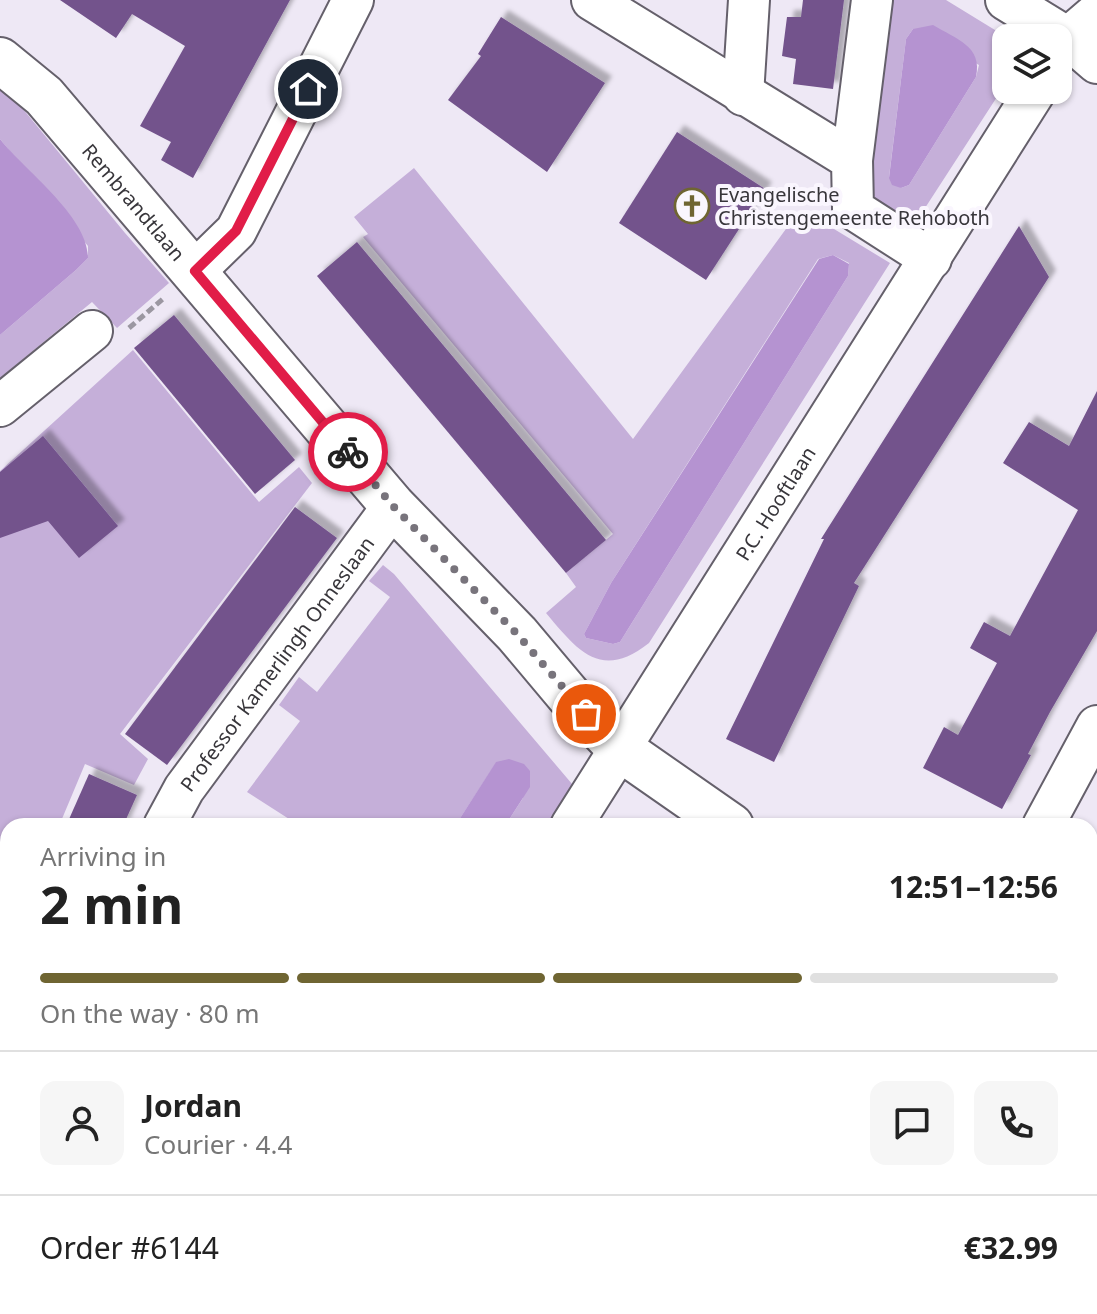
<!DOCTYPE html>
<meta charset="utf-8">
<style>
body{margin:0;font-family:"Noto Sans",sans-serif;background:#f6f6f6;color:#222;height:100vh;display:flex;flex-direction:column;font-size:30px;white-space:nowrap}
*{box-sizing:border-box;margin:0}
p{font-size:26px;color:#767676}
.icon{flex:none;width:44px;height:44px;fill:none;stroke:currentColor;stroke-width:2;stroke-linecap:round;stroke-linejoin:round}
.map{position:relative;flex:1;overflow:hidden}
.details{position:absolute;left:0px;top:818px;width:1098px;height:496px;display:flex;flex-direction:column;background:#fff;border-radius:24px 24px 0 0;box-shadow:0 2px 6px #0004}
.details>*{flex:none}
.buttons{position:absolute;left:992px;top:24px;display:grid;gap:16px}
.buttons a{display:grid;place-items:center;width:80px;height:80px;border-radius:16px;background:#fff;box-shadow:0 2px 6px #0004;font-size:40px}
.pin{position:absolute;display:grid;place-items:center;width:68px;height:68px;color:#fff;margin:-34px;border:4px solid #fff;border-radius:50%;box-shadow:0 2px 8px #0007}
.courier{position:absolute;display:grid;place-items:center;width:80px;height:80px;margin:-40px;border:6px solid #e11d48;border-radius:50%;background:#fff;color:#222;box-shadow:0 2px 10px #0007}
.overview em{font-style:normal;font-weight:700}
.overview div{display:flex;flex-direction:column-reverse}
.overview{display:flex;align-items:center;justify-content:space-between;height:136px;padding:0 40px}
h1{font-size:52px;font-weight:700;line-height:60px}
.bar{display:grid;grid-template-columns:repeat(4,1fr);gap:12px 8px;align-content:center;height:96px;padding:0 40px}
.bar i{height:10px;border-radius:6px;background:#e0e0e0}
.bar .current{background:#6f6532}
.bar p{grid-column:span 4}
.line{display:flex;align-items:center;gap:20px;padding:0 40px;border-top:2px solid #e0e0e0}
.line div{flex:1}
.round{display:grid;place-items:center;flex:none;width:84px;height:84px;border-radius:16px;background:#f6f6f6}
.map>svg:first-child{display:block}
.green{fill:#c5afd9;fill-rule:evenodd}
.water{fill:#b593d1}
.building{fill:#73538c;filter:url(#shadow)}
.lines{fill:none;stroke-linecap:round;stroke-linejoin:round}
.street-casing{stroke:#65606b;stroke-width:44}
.secondary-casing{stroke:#65606b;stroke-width:48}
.path{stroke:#9b97a1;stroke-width:5;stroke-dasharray:8 4;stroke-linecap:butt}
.street{stroke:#fff;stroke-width:40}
.secondary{stroke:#fff;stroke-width:44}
.done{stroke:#78747c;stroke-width:8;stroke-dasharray:0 14.4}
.route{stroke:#e11d48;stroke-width:10}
.labels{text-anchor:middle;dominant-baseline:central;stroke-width:8;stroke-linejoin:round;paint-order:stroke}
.poi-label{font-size:20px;fill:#38363b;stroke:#faf6fe;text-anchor:start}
.street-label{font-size:20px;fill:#38363b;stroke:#faf6fe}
</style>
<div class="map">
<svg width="1097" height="1314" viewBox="0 0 1097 1314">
<defs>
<filter id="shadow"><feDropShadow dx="7" dy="-7" stdDeviation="2" flood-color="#0004"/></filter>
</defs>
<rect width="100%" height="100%" fill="#eee8f5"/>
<!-- green -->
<g class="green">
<path d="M884 0H946L1008 38 1006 83 914 225 864 193ZM913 29 979 65 976 77 909 185 901 188 889 177 906 39Z"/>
<polygon points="0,81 125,233 169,283 117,328 92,302 0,378 0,335 76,270 88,258 88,246 0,139"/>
<path d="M414 168 633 439 799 211 811 215 890 263 649 643C601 681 578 651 546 613L576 587 566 573 613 534 363 237 368 234 354 217ZM833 255 849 263 848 276 620 642 613 644 586 638 584 634 611 583 818 259Z"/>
<polygon points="133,350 259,502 299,467 312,483 120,734 148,759 134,785 85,764 59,826 8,826 8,945 5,953 8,955 8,1211 0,1209 0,471"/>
<polygon points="383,565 394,574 578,791 556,826 505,826 523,798 496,763 455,826 300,826 247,792 300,721 279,705 299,677 317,692 390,597 369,581"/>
<polygon points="219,1306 247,1306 251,1314 217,1314"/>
<polygon points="658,1306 824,1306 822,1314 655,1314"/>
</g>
<!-- water -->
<g class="water">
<path d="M933 25C956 39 983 46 976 77L909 185 901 188 892 185 889 178 906 39 913 29Z"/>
<path d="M0 139C25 171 88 216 88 258L76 270 0 335Z"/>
<polygon points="833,255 849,264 848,276 620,642 613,644 586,638 584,634 611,583 819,259"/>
<polygon points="509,759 524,764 530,771 530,787 505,826 455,826 496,762"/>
<polygon points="247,1306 291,1306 286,1314 251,1314"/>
</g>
<!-- building -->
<g class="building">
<polygon points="60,0 290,0 193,178 161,160 171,142 140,126 185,46 132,14 116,38"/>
<polygon points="803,0 844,0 833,89 793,84 796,59 782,56 787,17 801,17"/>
<polygon points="501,17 605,83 547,172 448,100 481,56 478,54"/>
<polygon points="677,132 765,189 706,280 619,223"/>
<polygon points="1019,226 1049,277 854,583 859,586 774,762 726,739 824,539 821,539"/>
<polygon points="357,242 606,540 566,573 317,276"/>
<polygon points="174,315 295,460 255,494 134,348"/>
<polygon points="1097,391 1097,631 1050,712 1028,754 1031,755 1002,809 923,768 944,727 958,735 997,663 970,648 984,622 1010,636 1078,510 1003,463 1029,422 1069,446"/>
<polygon points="43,436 118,526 79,558 48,521 0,538 0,472"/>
<polygon points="295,507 337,538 167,765 125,734"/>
<polygon points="89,774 137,795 123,826 66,826"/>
</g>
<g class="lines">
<!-- street casing -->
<g class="street-casing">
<g id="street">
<polyline points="592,0 852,160 853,209 931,259"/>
<polyline points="1006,0 1068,38 1097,63"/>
<polyline points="1058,54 1068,38 1097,13"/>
<polyline points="743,95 749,0"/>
<polyline points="852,160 872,0"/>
<polyline points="195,271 236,231 353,0"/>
<polyline points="0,406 92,331"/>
<path id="s1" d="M164 826 184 789 393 506"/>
<path id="s2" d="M571 826 1036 90"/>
<polyline points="1043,826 1097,726"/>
<polyline points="350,1314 352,1306"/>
<polyline points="642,1314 646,1306"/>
<polyline points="813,1314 813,1306"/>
</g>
</g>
<!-- secondary casing -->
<g class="secondary-casing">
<g id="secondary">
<path id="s3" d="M0 60 44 96 393 506 517 634 570 697 619 748 731 826"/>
<polyline points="1090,1029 1097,1033"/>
</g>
</g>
<!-- path -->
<polyline class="path" points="129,328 164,298"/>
<!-- street -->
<use href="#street" class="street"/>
<!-- secondary -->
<use href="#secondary" class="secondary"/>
</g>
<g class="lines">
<!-- done -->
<polyline class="done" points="348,452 393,506 517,634 586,714"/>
<!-- route -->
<polyline class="route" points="308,89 236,231 195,271 348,452"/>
</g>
<!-- icons -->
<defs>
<g id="church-ring" transform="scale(1.8)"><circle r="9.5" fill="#faf6fe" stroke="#6f6532" stroke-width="1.5"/><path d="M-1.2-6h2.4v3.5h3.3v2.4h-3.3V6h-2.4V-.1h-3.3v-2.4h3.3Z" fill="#6f6532"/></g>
</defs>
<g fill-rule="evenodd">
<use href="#church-ring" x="692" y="206"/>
</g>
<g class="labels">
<!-- poi labels -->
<g class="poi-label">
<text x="718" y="194">Evangelische<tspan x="718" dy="23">Christengemeente Rehoboth</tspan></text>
</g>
<!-- street labels -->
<g class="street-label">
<text stroke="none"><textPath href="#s3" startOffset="196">Rembrandtlaan</textPath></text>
<text stroke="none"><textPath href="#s2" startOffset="382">P.C. Hooftlaan</textPath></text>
<text stroke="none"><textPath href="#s1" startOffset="198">Professor Kamerlingh Onneslaan</textPath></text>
</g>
</g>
</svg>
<div class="buttons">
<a><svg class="icon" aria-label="layers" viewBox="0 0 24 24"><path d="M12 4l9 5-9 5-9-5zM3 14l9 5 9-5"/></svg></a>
</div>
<div class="pin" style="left:586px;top:714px;background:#ea580c"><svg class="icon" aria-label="bag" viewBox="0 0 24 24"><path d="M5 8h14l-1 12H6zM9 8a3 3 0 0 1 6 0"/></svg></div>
<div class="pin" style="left:308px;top:89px;background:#1f2937"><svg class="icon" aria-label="home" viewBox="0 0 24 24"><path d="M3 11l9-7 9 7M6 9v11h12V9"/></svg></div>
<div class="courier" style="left:348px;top:452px"><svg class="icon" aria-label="bike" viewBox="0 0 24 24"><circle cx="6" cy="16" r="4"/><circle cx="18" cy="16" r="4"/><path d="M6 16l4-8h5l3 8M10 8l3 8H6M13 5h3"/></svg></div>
<section class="details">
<div class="overview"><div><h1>2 min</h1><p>Arriving in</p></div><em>12:51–12:56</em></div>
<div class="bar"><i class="current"></i><i class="current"></i><i class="current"></i><i></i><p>On the way · 80 m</p></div>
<div class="line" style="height:144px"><a class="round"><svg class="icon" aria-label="person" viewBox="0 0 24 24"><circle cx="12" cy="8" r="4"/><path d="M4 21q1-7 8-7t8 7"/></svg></a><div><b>Jordan</b><p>Courier · 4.4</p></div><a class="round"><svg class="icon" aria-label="chat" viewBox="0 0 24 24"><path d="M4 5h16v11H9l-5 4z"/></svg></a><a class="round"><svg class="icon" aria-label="phone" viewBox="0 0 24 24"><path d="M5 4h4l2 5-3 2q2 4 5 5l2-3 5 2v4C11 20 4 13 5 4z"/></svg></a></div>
<div class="line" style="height:104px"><div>Order #6144</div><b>€32.99</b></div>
</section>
</div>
